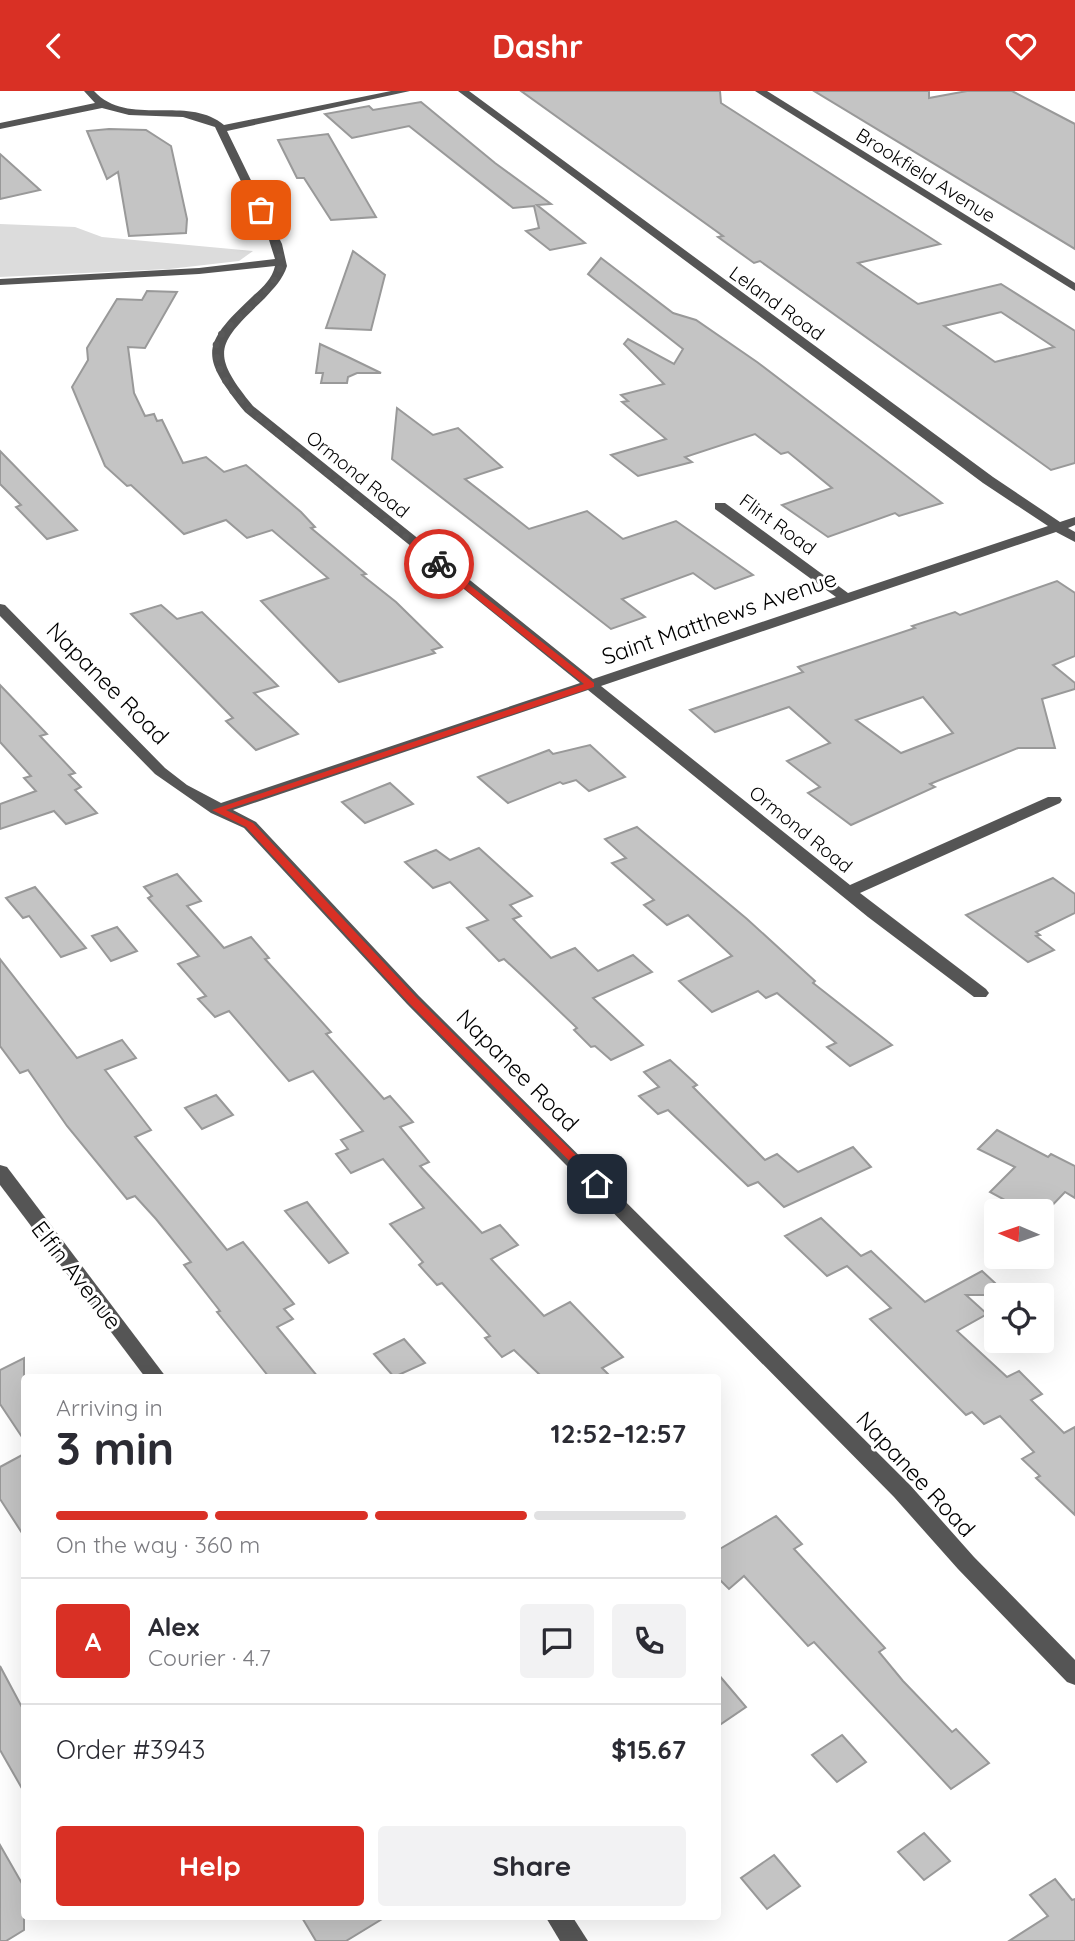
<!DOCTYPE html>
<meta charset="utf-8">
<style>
body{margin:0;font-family:Quicksand,sans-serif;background:#f2f2f3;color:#2b2b33;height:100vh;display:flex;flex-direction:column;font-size:26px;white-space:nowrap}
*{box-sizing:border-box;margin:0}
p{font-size:23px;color:#7c7c81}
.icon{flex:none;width:38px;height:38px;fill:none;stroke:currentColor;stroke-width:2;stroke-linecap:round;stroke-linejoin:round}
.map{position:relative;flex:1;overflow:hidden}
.side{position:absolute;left:21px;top:1283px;width:700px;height:546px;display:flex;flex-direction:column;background:#fff;border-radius:7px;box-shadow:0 7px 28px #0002}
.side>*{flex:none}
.needle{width:46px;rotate:272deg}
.buttons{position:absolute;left:984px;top:1108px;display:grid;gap:14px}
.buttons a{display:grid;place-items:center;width:70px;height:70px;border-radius:7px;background:#fff;box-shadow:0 7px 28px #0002;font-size:35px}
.pin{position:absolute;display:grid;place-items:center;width:60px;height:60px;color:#fff;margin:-30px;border-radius:14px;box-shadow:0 4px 10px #0006}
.courier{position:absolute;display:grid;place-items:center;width:70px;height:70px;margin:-35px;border:5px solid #d93025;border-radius:50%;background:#fff;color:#222;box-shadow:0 2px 9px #0007}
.head em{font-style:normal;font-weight:700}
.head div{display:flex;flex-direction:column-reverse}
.head{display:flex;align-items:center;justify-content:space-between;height:119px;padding:0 35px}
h1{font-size:46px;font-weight:700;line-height:52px}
.bar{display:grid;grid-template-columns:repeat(4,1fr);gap:10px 7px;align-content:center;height:84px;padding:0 35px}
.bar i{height:9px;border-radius:5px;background:#e1e1e2}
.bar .current{background:#d93025}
.bar p{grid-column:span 4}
.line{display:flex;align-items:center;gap:18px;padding:0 35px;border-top:2px solid #e1e1e2}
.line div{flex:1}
.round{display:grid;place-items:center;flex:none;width:74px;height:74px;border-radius:7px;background:#f2f2f3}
.action{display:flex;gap:14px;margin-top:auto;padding:14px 35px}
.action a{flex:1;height:80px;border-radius:7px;background:#d93025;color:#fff;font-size:28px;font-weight:700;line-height:80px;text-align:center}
.action a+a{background:#f2f2f3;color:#2b2b33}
header{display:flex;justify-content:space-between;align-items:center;height:91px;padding:0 35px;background:#d93025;color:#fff;font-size:32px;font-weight:700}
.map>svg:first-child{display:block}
.green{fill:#dcdcdc}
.building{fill:#c4c4c4;stroke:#999;stroke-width:2;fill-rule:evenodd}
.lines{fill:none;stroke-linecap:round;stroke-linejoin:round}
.minor{fill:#555;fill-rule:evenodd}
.route{fill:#d93025}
.done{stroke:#595959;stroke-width:7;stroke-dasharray:0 12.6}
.labels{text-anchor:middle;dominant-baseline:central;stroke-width:6;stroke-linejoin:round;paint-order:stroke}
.far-street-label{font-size:19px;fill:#000;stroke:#fff}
.street-label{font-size:23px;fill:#000;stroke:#fff}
</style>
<header><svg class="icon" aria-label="back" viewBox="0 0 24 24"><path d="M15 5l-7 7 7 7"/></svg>Dashr<svg class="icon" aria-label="heart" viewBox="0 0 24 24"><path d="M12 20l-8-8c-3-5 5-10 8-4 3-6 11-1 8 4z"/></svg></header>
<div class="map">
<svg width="1075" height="1850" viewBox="0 0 1075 1850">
<rect width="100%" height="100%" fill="#fff"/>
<!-- green -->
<polygon class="green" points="0,133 75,136 102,146 253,160 239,170 169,178 0,186"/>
<!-- building -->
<g class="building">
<path d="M521 0H720L721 12 940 153 858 172 918 213 1001 193 1075 240V372L1051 379 760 170 754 172 718 146 723 145ZM1001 221 1054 256 995 271 944 235Z"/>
<polygon points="814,0 929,0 929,7 967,0 1012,0 1075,33 1075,158"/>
<polygon points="421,11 495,72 551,113 537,114 585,152 550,159 526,140 539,137 534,115 513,117 409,35 352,47 325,23 369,15 373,19"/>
<polygon points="109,38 146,39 171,55 187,128 186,142 129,145 118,81 107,88 87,40"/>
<polygon points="328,43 376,126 331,129 304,87 297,87 278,49"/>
<polygon points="0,63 40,99 0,108"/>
<polygon points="353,160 385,184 371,239 326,237"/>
<polygon points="601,167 673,222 696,229 757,271 942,412 899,425 895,422 828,446 782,414 832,397 788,361 781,363 755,343 685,366 692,371 638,385 611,364 666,348 622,311 628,310 621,304 664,293 624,253 628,248 674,273 683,258 588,183"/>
<polygon points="147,200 177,201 145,257 128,256 134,302 145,325 154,323 157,330 162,329 183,372 206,366 224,381 246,374 301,421 315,436 311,437 366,483 362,484 396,511 442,556 432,559 435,562 339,591 261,510 328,487 272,439 247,447 226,429 184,443 131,394 127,395 105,375 72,296 88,269 87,257 117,208 142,209"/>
<polygon points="320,253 348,266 381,282 357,282 348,286 347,292 321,292 323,282 316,282"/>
<polygon points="397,317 433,344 458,337 502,376 465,388 529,438 587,420 623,448 676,430 753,484 715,498 693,482 622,508 645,526 611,538 392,368"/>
<polygon points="0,360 77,439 47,448 16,416 21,414 0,393"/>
<path d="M1057 490 1075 502V565L1053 574 1075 592V598L1042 608 1055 657H1018L930 693 935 696 851 734 808 702 820 696 787 670 830 652 789 616 715 641 690 619 803 581 798 576 915 537 912 535 955 521 960 524ZM923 606 953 642 901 662 856 629Z"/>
<polygon points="161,514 177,528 202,521 278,595 254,602 298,643 256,659 226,630 233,627 131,523"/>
<polygon points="0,594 47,643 40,645 75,682 69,684 81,696 75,699 97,722 66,733 54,720 0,738 0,713 36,700 24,687 31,685 0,651"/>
<polygon points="590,654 625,686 589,700 576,689 563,693 560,691 508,712 478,686 549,659 553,663"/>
<polygon points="390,692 413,713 365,732 342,711"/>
<polygon points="637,736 747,828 815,890 813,892 892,954 850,975 827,956 836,952 777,902 766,907 758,900 712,921 679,890 732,865 688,824 667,834 644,814 654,809 612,772 626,767 605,748"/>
<polygon points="479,757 532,805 510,814 521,825 513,828 551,867 575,857 598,880 633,864 652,881 593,907 643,954 611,969 595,955 591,956 574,939 577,937 531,893 504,868 499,870 467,837 488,829 450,791 433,797 405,771 436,759 450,769"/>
<polygon points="177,783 201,810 187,815 224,857 251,846 269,867 265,868 331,941 326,943 384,1008 390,1005 413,1031 400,1036 429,1071 420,1075 482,1142 500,1134 518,1154 491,1168 544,1225 570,1211 623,1266 602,1277 611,1286 542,1286 514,1259 502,1266 485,1247 490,1245 442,1192 437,1194 419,1174 423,1171 390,1133 424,1117 383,1068 351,1082 336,1063 348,1058 341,1049 363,1040 313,980 289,990 229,920 215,926 198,908 206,905 178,873 199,865 148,807 152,805 144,796"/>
<polygon points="1053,787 1075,803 1075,822 1036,841 1040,844 1036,845 1054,859 1028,871 966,824"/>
<polygon points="35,796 86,857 61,866 29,825 23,827 6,807"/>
<polygon points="117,836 137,860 111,870 92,845"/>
<polygon points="0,868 77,967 122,949 136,967 105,979 151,1039 135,1046 227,1159 243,1151 294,1213 284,1218 293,1228 277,1236 318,1286 269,1286 217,1221 220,1220 184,1174 191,1171 156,1128 135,1105 127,1108 67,1035 28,979 20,982 0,955"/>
<polygon points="670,969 697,994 693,996 765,1069 777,1063 798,1081 853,1056 871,1076 784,1116 758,1091 748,1095 668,1019 658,1023 639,1005 659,996 644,981"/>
<polygon points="216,1004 233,1024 202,1038 185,1017"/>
<polygon points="997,1039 1048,1066 1051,1063 1075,1075 1075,1107 1065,1101 1041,1126 1041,1120 1025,1120 990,1101 1015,1076 978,1058"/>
<polygon points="307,1111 348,1162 329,1172 285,1120"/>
<polygon points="821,1127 861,1165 871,1160 925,1211 982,1180 1008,1204 966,1204 987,1223 957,1240 1007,1286 1019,1280 1042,1303 1031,1309 1064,1342 1075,1336 1075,1424 1036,1387 1040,1385 1022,1368 1034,1361 1000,1325 984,1333 972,1321 966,1324 870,1228 891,1217 847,1175 827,1185 785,1145"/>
<polygon points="404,1248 425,1272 394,1286 374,1263"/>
<polygon points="24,1267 24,1349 0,1313 0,1279"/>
<polygon points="24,1363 24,1445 0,1408 0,1376"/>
<polygon points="776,1425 802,1453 794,1458 885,1557 879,1561 903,1590 952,1641 956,1638 989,1672 951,1698 814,1551 808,1555 744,1485 729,1498 718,1487 718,1459"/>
<polygon points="0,1575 24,1620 24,1701 0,1659"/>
<polygon points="718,1583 746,1616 718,1635"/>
<polygon points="842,1644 866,1671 837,1691 812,1664"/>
<polygon points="924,1742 950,1770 924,1789 898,1761"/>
<polygon points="0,1754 24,1796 24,1839 6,1850 0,1850"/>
<polygon points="774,1764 800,1795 767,1818 741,1787"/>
<polygon points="1055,1788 1072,1809 1075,1808 1075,1850 1009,1850 1048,1825 1030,1804"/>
<polygon points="301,1825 387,1825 346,1850 316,1850"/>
</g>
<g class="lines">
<!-- minor -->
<g class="minor">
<path d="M84 0H94C128 37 187 3 224 34L391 0H410L227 40 282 153 287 175C283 188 274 197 265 207 217 253 209 261 253 315L593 588 836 506 715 418V412H725L848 502 1048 435 983 392 458 0H469L993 386 1060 431 1075 426V434L1068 437 1075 441V451L1056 441 601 595 850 794 1048 706H1060L1062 709 1060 712 860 802 986 898 989 902 986 906H974L868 826 588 599 233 719 256 731 419 905 910 1394 974 1466 1075 1569V1594L1067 1591 958 1478 894 1406 407 913 244 737 211 722 155 683 0 525V513L5 514 165 677 187 694 221 712 580 592 245 321C199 264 201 254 253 205 263 196 272 188 275 175L199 183 0 194V188L199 177 275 168 269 149 215 36 183 26 129 24 102 17 0 38V32L95 12Z"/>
<polygon points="755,0 767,0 1075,192 1075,200"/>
<polygon points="0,1074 7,1076 166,1286 145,1286 0,1094"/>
<polygon points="545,1825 572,1825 588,1850 560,1850"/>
</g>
</g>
<!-- route -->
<polygon class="route" points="439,470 594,592 594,596 226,719 253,732 417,907 601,1089 603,1093 597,1097 409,912 246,736 212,719 584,593 436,475"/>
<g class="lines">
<!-- done -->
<path class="done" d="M261 119C267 135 279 153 281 171 283 193 230 230 216 250L217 273 228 294 248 318 439 473"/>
</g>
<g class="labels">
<!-- far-street labels -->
<g class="far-street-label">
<text transform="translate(926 84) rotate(32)">Brookfield Avenue</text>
<text transform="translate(777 212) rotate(36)">Leland Road</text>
<text transform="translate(358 383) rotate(39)">Ormond Road</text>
<text transform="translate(778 433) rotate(36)">Flint Road</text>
<text transform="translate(801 738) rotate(39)">Ormond Road</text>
</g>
<!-- street labels -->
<g class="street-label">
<text transform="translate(719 526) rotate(-19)">Saint Matthews Avenue</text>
<text transform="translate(108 592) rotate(45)">Napanee Road</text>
<text transform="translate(518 979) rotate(45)">Napanee Road</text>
<text transform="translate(77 1184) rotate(52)">Elfin Avenue</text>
<text transform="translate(916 1383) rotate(47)">Napanee Road</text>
</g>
</g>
</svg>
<div class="buttons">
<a><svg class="needle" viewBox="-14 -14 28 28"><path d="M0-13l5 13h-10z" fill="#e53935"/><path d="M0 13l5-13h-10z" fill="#7c7c81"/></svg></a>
<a><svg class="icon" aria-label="locate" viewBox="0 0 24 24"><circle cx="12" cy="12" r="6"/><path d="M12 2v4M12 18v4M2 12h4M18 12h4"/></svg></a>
</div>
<div class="pin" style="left:261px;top:119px;background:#ea580c"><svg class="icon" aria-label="bag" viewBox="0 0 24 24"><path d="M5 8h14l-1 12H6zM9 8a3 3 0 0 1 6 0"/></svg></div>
<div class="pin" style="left:597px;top:1093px;background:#1f2937"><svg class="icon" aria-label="home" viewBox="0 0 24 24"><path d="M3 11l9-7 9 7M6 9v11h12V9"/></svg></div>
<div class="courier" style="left:439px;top:473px"><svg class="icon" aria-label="bike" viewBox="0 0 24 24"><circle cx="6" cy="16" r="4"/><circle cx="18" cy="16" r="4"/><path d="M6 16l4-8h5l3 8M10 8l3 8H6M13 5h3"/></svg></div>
<section class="side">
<div class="head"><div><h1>3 min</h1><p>Arriving in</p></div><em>12:52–12:57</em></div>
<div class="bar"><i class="current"></i><i class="current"></i><i class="current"></i><i></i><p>On the way · 360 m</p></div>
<div class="line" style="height:126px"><b class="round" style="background:#d93025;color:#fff">A</b><div><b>Alex</b><p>Courier · 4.7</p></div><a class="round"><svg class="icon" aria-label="chat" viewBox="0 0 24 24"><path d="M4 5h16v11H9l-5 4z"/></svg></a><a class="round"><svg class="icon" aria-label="phone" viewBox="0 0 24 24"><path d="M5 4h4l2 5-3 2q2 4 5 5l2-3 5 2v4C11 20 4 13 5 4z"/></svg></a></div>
<div class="line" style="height:91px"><div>Order #3943</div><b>$15.67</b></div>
<div class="action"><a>Help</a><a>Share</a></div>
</section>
</div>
